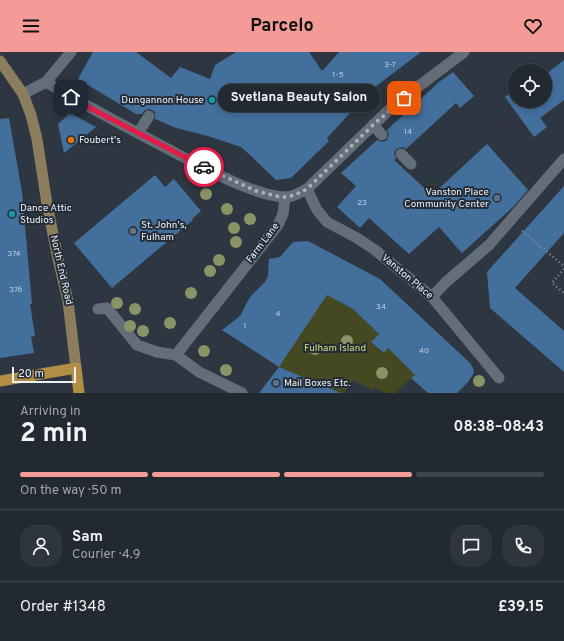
<!DOCTYPE html>
<meta charset="utf-8">
<style>
body{margin:0;font-family:Overpass,sans-serif;background:#2e353d;color:#f1f3f6;height:100vh;display:flex;flex-direction:column;font-size:15px;white-space:nowrap}
*{box-sizing:border-box;margin:0}
p{font-size:13px;color:#a2a6ab}
.icon{flex:none;width:22px;height:22px;fill:none;stroke:currentColor;stroke-width:2;stroke-linecap:round;stroke-linejoin:round}
.map{position:relative;height:341px;overflow:hidden}
.side{display:flex;flex-direction:column;background:#222931;flex:1}
.side>*{flex:none}
.fabs{position:absolute;left:508px;top:12px;display:grid;gap:8px}
.fabs a{display:grid;place-items:center;width:44px;height:44px;border-radius:50%;background:#222931;box-shadow:0 2px 6px #0003,0 0 0 1px #3f454d;font-size:20px}
.scale{position:absolute;left:12px;bottom:10px;width:64px;box-sizing:border-box;padding-left:4px;border:2px solid #eaf0f6;border-top:0;font-size:11px;line-height:14px;white-space:nowrap;color:#eaf0f6;-webkit-text-stroke:3px #242d37;paint-order:stroke}
.pin{position:absolute;display:grid;place-items:center;width:34px;height:34px;color:#fff;margin:-17px;border-radius:8px;box-shadow:0 2px 6px #0006}
.courier{position:absolute;display:grid;place-items:center;width:40px;height:40px;margin:-20px;border:3px solid #e11d48;border-radius:50%;background:#fff;color:#222;box-shadow:0 1px 5px #0007}
.bubble{position:absolute;height:28px;border-radius:14px;background:#222931;box-shadow:0 2px 6px #0003,0 0 0 1px #3f454d;font-size:13px;font-weight:700;line-height:28px;text-align:center}
.head em{font-style:normal;font-weight:700}
.head div{display:flex;flex-direction:column-reverse}
.head{display:flex;align-items:center;justify-content:space-between;height:68px;padding:0 20px}
h1{font-size:26px;font-weight:700;line-height:30px}
.bar{display:grid;grid-template-columns:repeat(4,1fr);gap:6px 4px;align-content:center;height:48px;padding:0 20px}
.bar i{height:5px;border-radius:3px;background:#3f454d}
.bar .active{background:#f59b97}
.bar p{grid-column:span 4}
.line{display:flex;align-items:center;gap:10px;padding:0 20px;border-top:1px solid #3f454d}
.line div{flex:1}
.round{display:grid;place-items:center;flex:none;width:42px;height:42px;border-radius:16px;background:#2e353d}
header{display:flex;justify-content:space-between;align-items:center;height:52px;padding:0 20px;background:#f59b97;color:#111;font-size:18px;font-weight:700}
.map>svg:first-child{display:block}
.green{fill:#444921}
.building{fill:#436f9c}
.lines{fill:none;stroke-linecap:round;stroke-linejoin:round}
.path{stroke:#889098;stroke-width:2.5;stroke-dasharray:1 3;stroke-linecap:butt}
.service{stroke:#646e79;stroke-width:11}
.pedestrian{stroke:#646e79;stroke-width:11}
.minor{stroke:#646e79;stroke-width:11}
.secondary{stroke:#8b7d5e;stroke-width:11}
.primary{stroke:#b28d44;stroke-width:11}
.tree{fill:#899365}
.done{stroke:#a8afb7;stroke-width:4;stroke-dasharray:0 7.2}
.route{stroke:#e11d48;stroke-width:5}
.culture-dot{fill:#0f9aa8;stroke:#242d37;stroke-width:1.5}
.food-dot{fill:#e8710a;stroke:#242d37;stroke-width:1.5}
.service-dot{fill:#5c6f8a;stroke:#242d37;stroke-width:1.5}
.worship-dot{fill:#6b7280;stroke:#242d37;stroke-width:1.5}
.labels{text-anchor:middle;dominant-baseline:central;stroke-width:4;stroke-linejoin:round;paint-order:stroke}
.number-label{font-size:8px;fill:#c0d0e0}
.poi-label{font-size:10px;fill:#eaf0f6;stroke:#242d37;text-anchor:start}
.street-label{font-size:10px;fill:#eaf0f6;stroke:#242d37}
.park-label{font-size:10px;fill:#d3df83;stroke:#242d37}
</style>
<header><svg class="icon" aria-label="menu" viewBox="0 0 24 24"><path d="M4 6h16M4 12h16M4 18h16"/></svg>Parcelo<svg class="icon" aria-label="heart" viewBox="0 0 24 24"><path d="M12 20l-8-8c-3-5 5-10 8-4 3-6 11-1 8 4z"/></svg></header>
<div class="map">
<svg width="564" height="341" viewBox="0 0 564 341">
<rect width="100%" height="100%" fill="#2e3741"/>
<!-- green -->
<polygon class="green" points="330,238 341,244 339,250 353,257 379,282 371,290 383,301 388,296 415,323 395,341 386,341 374,335 372,338 353,328 344,341 341,341 279,315"/>
<!-- building -->
<g class="building">
<polygon points="93,0 136,0 171,26 180,15 210,27 215,13 236,0 309,0 322,19 339,0 421,0 371,38 327,86 329,89 291,126 276,128 251,104 241,95 208,84 176,76 155,67 155,60 150,57 145,58 142,62 136,62 78,27"/>
<polygon points="564,8 564,48 540,66 547,75 534,85 505,45 515,38 515,49 545,49 545,23"/>
<polygon points="453,20 474,44 460,56 456,51 406,97 402,95 396,97 394,101 396,107 394,108 432,143 487,92 528,138 513,155 462,201 439,175 409,202 369,166 360,176 337,155 356,134 341,121 377,88 383,90 387,88 389,82 387,78 439,30"/>
<polygon points="70,61 96,75 64,101 58,72"/>
<polygon points="9,66 22,140 32,252 30,252 35,284 31,285 34,301 0,306 0,67"/>
<polygon points="155,123 165,135 174,127 201,159 192,167 193,168 112,236 74,191"/>
<polygon points="564,134 564,181 515,236 564,279 564,320 490,256 487,220"/>
<polygon points="308,189 380,227 470,311 473,316 474,321 468,330 457,341 428,341 411,326 415,323 388,296 384,301 371,290 379,282 353,257 327,243 279,315 222,278 240,264 250,245 265,230 268,224 269,207 280,205 293,190"/>
<polygon points="279,315 341,341 259,341"/>
</g>
<g class="lines">
<!-- path -->
<g class="path">
<polyline points="522,179 564,214"/>
<polyline points="564,217 552,231 564,241"/>
</g>
<!-- service -->
<g class="service">
<polyline points="373,73 382,83"/>
<polyline points="138,81 149,64"/>
<polyline points="401,102 411,112"/>
<polyline points="307,137 317,158 322,164"/>
<polyline points="489,193 564,107"/>
</g>
<!-- pedestrian -->
<g class="pedestrian">
<polyline points="432,245 445,231 489,193"/>
<polyline points="98,257 107,256 137,293 157,300"/>
</g>
<!-- minor -->
<g class="minor">
<path d="M46 30C91 57 138 81 185 106 213 120 254 143 284 145 292 146 300 140 307 137L394 53 464 0"/>
<polyline points="23,42 46,30 71,0"/>
<polyline points="322,164 327,170 357,186 375,198 432,245 499,326"/>
<polyline points="157,300 176,303 199,320 242,341"/>
<polyline points="176,303 278,173 283,162 285,145"/>
</g>
<!-- secondary -->
<polyline class="secondary" points="0,9 23,42 31,63 37,87 47,152 58,207 68,249 76,316"/>
<!-- primary -->
<polyline class="primary" points="0,329 76,316 79,341"/>
</g>
<!-- trees -->
<g class="tree">
<circle cx="206" cy="142" r="6"/>
<circle cx="227" cy="157" r="6"/>
<circle cx="250" cy="167" r="6"/>
<circle cx="234" cy="176" r="6"/>
<circle cx="236" cy="190" r="6"/>
<circle cx="219" cy="208" r="6"/>
<circle cx="210" cy="219" r="6"/>
<circle cx="191" cy="241" r="6"/>
<circle cx="117" cy="251" r="6"/>
<circle cx="135" cy="257" r="6"/>
<circle cx="170" cy="271" r="6"/>
<circle cx="130" cy="274" r="6"/>
<circle cx="143" cy="279" r="6"/>
<circle cx="347" cy="289" r="6"/>
<circle cx="315" cy="297" r="6"/>
<circle cx="204" cy="299" r="6"/>
<circle cx="226" cy="318" r="6"/>
<circle cx="382" cy="321" r="6"/>
<circle cx="479" cy="329" r="6"/>
</g>
<g class="lines">
<!-- done -->
<polyline class="done" points="204,115 256,139 276,144 285,145 295,143 307,137 373,73 404,46"/>
<!-- route -->
<polyline class="route" points="71,45 92,57 204,115"/>
</g>
<!-- markers -->
<g class="culture-dot">
<circle cx="212" cy="48" r="4"/>
<circle cx="12" cy="162" r="4"/>
</g>
<circle class="food-dot" cx="71" cy="88" r="4"/>
<g class="service-dot">
<circle cx="497" cy="146" r="4"/>
<circle cx="276" cy="331" r="4"/>
</g>
<circle class="worship-dot" cx="133" cy="179" r="4"/>
<g class="labels">
<!-- number labels -->
<g class="number-label">
<text x="390" y="13">3-7</text>
<text x="338" y="23">1-5</text>
<text x="408" y="80">14</text>
<text x="362" y="151">23</text>
<text x="14" y="202">374</text>
<text x="16" y="238">376</text>
<text x="381" y="255">34</text>
<text x="278" y="262">4</text>
<text x="245" y="274">1</text>
<text x="424" y="299">40</text>
</g>
<!-- poi labels -->
<g class="poi-label">
<text x="204" y="48" text-anchor="end">Dungannon House</text>
<text x="79" y="88">Foubert's</text>
<text x="489" y="140" text-anchor="end">Vanston Place<tspan x="489" dy="12">Community Center</tspan></text>
<text x="20" y="156">Dance Attic<tspan x="20" dy="12">Studios</tspan></text>
<text x="141" y="173">St. John's,<tspan x="141" dy="12">Fulham</tspan></text>
<text x="284" y="331">Mail Boxes Etc.</text>
</g>
<!-- street labels -->
<g class="street-label">
<text transform="translate(263 191) rotate(-53)">Farm Lane</text>
<text transform="translate(61 218) rotate(77)">North End Road</text>
<text transform="translate(407 225) rotate(40)">Vanston Place</text>
</g>
<!-- park labels -->
<g class="park-label">
<text x="335" y="296">Fulham Island</text>
</g>
</g>
</svg>
<div class="fabs">
<a><svg class="icon" aria-label="locate" viewBox="0 0 24 24"><circle cx="12" cy="12" r="6"/><path d="M12 2v4M12 18v4M2 12h4M18 12h4"/></svg></a>
</div>
<div class="scale">20 m</div>
<div class="pin" style="left:404px;top:46px;background:#ea580c"><svg class="icon" aria-label="bag" viewBox="0 0 24 24"><path d="M5 8h14l-1 12H6zM9 8a3 3 0 0 1 6 0"/></svg></div>
<div class="pin" style="left:71px;top:45px;background:#1f2937"><svg class="icon" aria-label="home" viewBox="0 0 24 24"><path d="M3 11l9-7 9 7M6 9v11h12V9"/></svg></div>
<div class="courier" style="left:204px;top:115px"><svg class="icon" aria-label="car" viewBox="0 0 24 24"><path d="M5 17H2v-5l4-1 3-4h7l3 4 3 1v5h-3M9 17h6M6 11h13"/><circle cx="7" cy="17" r="2"/><circle cx="17" cy="17" r="2"/></svg></div>
<div class="bubble" style="left:218px;top:32px;width:162px">Svetlana Beauty Salon</div>
</div>
<section class="side">
<div class="head"><div><h1>2 min</h1><p>Arriving in</p></div><em>08:38–08:43</em></div>
<div class="bar"><i class="active"></i><i class="active"></i><i class="active"></i><i></i><p>On the way · 50 m</p></div>
<div class="line" style="height:72px"><a class="round"><svg class="icon" aria-label="person" viewBox="0 0 24 24"><circle cx="12" cy="8" r="4"/><path d="M4 21q1-7 8-7t8 7"/></svg></a><div><b>Sam</b><p>Courier · 4.9</p></div><a class="round"><svg class="icon" aria-label="chat" viewBox="0 0 24 24"><path d="M4 5h16v11H9l-5 4z"/></svg></a><a class="round"><svg class="icon" aria-label="phone" viewBox="0 0 24 24"><path d="M5 4h4l2 5-3 2q2 4 5 5l2-3 5 2v4C11 20 4 13 5 4z"/></svg></a></div>
<div class="line" style="height:52px"><div>Order #1348</div><b>£39.15</b></div>
</section>
